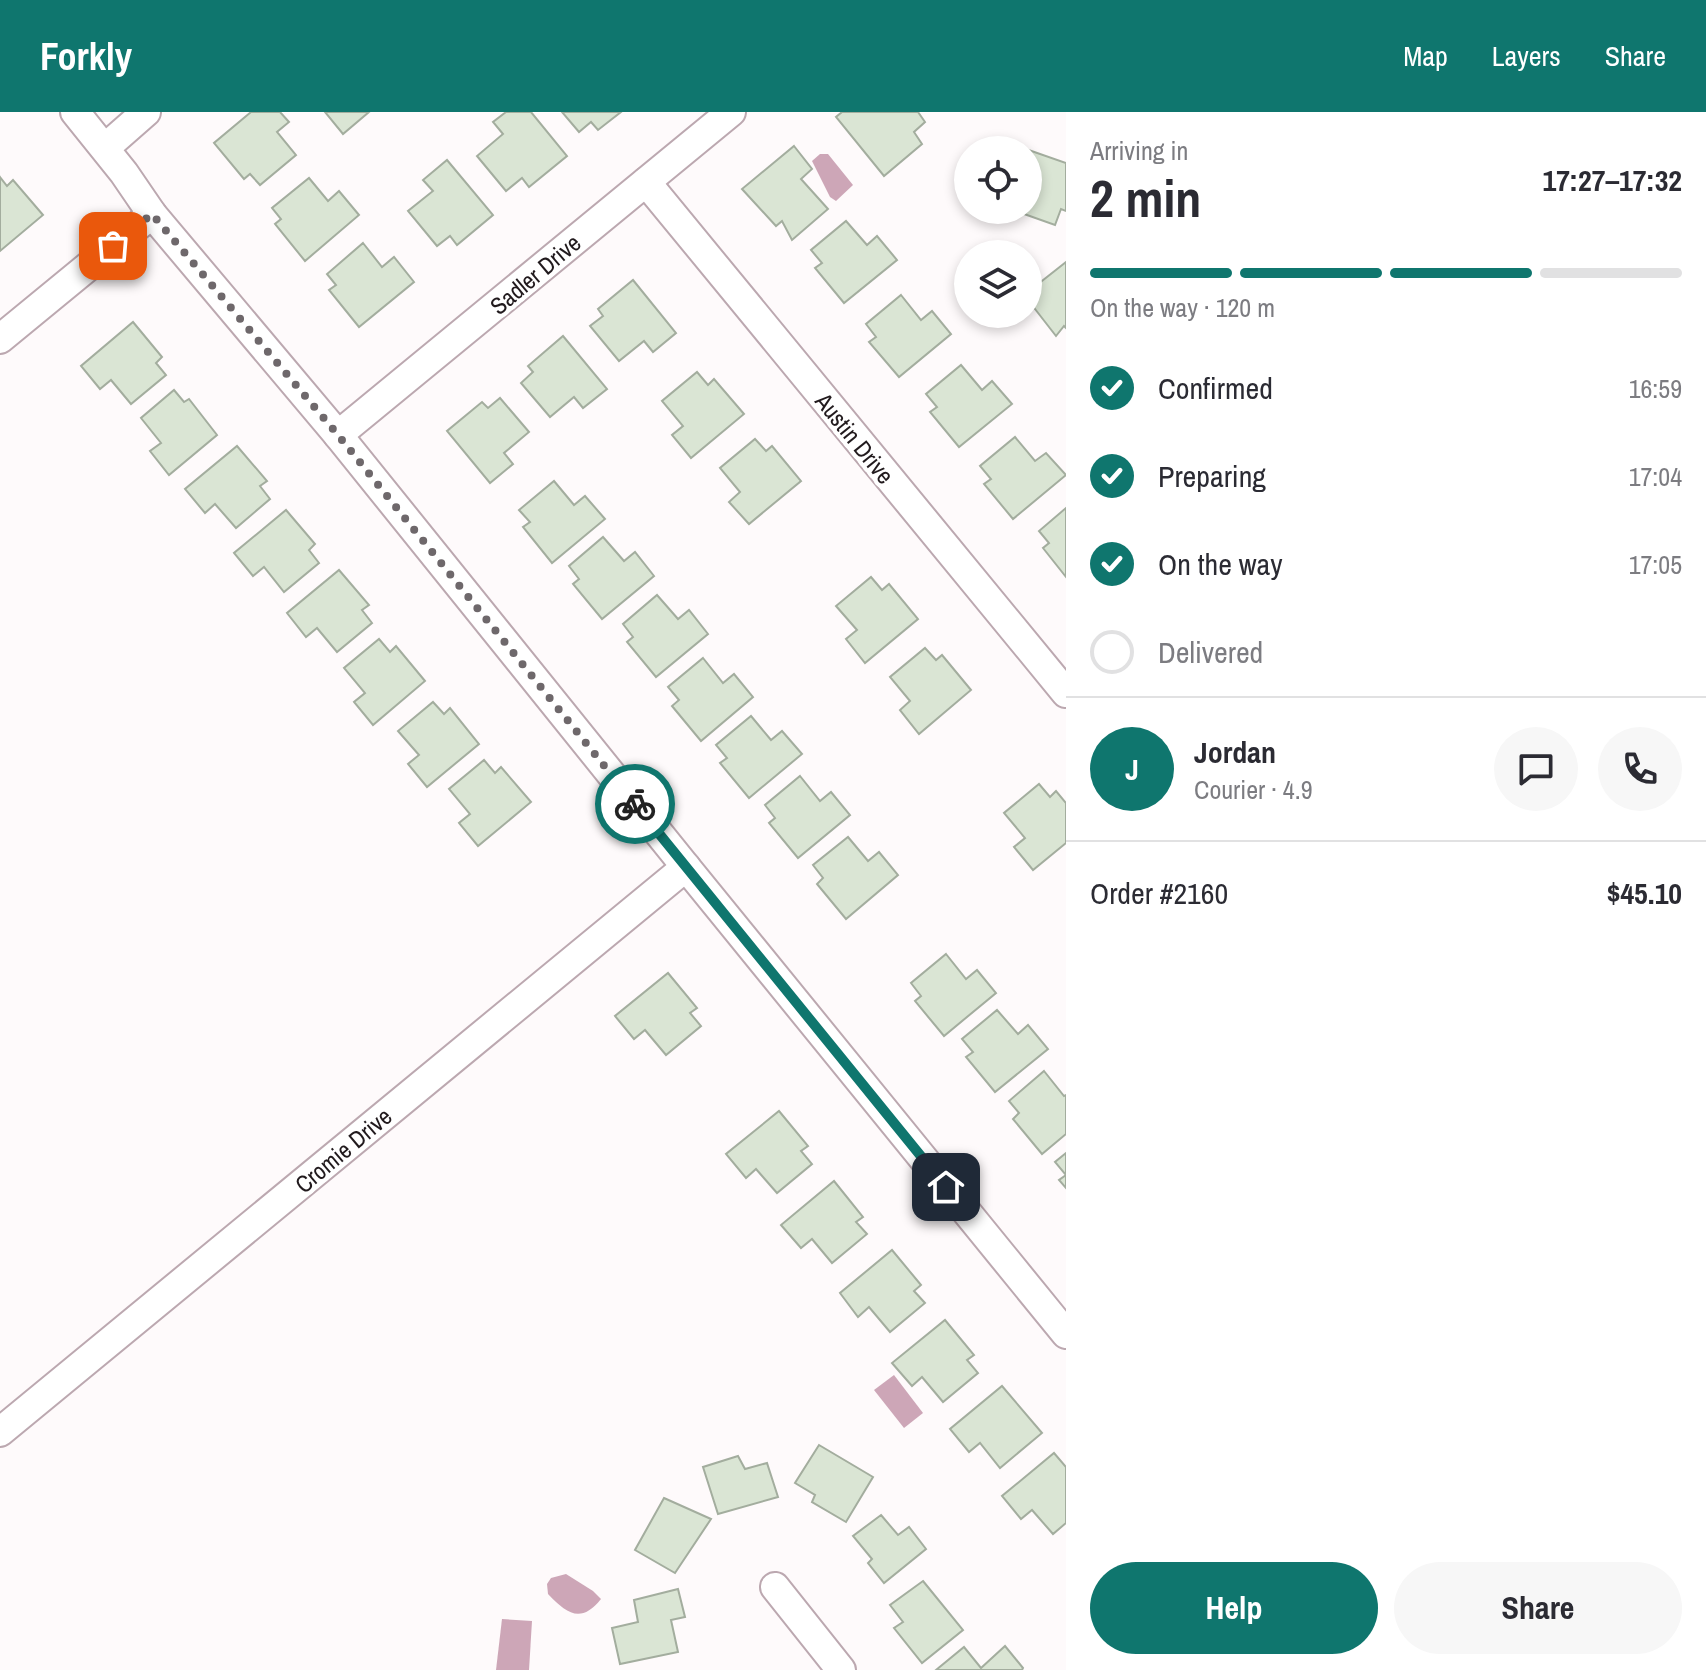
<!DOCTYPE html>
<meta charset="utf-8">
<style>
body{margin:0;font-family:"Archivo Narrow",sans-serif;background:#f7f7f7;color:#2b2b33;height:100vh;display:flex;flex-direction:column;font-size:30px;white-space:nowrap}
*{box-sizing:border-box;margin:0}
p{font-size:26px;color:#7c7c81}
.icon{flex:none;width:44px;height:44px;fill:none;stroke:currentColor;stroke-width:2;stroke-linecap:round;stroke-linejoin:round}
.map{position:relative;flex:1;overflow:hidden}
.panel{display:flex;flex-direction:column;background:#fff;width:640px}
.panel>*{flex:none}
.tools{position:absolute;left:954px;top:24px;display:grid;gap:16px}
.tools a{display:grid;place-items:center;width:88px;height:88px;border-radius:50%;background:#fff;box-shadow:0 4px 12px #0003;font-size:40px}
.pin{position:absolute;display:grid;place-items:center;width:68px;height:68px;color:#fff;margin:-34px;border-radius:16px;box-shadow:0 4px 12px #0006}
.courier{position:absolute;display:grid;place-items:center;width:80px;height:80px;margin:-40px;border:6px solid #0f766e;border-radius:50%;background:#fff;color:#222;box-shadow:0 2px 10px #0007}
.headline em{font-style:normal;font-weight:700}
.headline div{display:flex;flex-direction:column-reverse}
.headline{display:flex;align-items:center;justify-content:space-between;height:136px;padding:0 24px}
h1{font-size:52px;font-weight:700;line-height:60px}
.bar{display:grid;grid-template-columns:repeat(4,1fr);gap:12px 8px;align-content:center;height:96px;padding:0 24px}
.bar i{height:10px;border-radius:6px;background:#e1e1e2}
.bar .on{background:#0f766e}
.bar p{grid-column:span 4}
.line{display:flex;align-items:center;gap:20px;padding:0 24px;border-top:2px solid #e1e1e2}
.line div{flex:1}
.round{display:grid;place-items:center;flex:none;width:84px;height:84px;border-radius:42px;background:#f7f7f7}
ol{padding:0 24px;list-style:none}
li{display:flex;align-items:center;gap:24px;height:88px}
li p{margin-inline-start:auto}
li .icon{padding:8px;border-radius:50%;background:#0f766e;color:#fff;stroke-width:4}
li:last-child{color:#7c7c81}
li i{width:44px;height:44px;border:4px solid #e1e1e2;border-radius:50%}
.primary-button{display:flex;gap:16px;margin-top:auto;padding:16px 24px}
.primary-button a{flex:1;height:92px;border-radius:48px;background:#0f766e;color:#fff;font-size:32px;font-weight:700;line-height:92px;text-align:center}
.primary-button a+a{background:#f7f7f7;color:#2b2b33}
header{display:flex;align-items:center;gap:48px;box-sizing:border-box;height:112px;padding:0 40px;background:#0f766e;color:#fff}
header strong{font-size:38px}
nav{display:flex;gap:44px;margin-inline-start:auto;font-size:28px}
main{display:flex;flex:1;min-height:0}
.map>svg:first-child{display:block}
.water{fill:#cda6b7}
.building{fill:#dae5d4;stroke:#a3ad9e;stroke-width:2}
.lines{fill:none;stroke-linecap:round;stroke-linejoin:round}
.minor-casing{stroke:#bca8b0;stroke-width:32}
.minor{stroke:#fff;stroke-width:28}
.done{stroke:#6e686b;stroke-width:8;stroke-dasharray:0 14.4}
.route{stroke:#0f766e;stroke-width:10}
.labels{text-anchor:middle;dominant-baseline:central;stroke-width:8;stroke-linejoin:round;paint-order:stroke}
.street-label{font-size:24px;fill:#211a1d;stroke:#fff}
</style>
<header>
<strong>Forkly</strong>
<nav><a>Map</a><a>Layers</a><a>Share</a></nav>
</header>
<main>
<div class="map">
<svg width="1066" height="1558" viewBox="0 0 1066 1558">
<rect width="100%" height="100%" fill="#fefafb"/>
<!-- water -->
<g class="water">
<polygon points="820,42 828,42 853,73 836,89 830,85 812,49"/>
<polygon points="894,1263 923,1301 904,1316 874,1278"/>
<path d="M566 1462 593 1479 601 1487C581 1512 567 1502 548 1482L547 1472 551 1466Z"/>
<polygon points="502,1507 532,1509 529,1558 496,1558"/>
</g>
<!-- building -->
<g class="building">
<polygon points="251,0 280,0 289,10 277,20 296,43 260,73 250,62 244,67 214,31"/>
<polygon points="325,0 369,0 343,22"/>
<polygon points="506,0 531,0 567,44 529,75 522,66 506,79 477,44 503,22 493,10"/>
<polygon points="562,0 621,0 598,18 591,10 579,20"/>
<polygon points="842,0 918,0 925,10 914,20 922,32 884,64 836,5"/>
<polygon points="794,34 812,57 801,67 828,97 792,128 782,109 776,114 742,77"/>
<polygon points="1020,35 1066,51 1066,99 1061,97 1055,113 1013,98 1028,98 1028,38 1019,38"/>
<polygon points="447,48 493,103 457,133 450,124 437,134 408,99 433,79 423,68"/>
<polygon points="0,65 7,74 13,68 43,103 0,139"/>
<polygon points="309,66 328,89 339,79 359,103 305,149 275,112 281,107 272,96"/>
<polygon points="846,109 867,133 877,124 897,148 844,191 815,156 822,151 811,138"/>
<polygon points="363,131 382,155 394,145 414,170 359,215 329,178 336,173 327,162"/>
<polygon points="1066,150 1066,216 1064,214 1056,224 1028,188 1028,180"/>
<polygon points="633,168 676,221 653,240 644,229 619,249 590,214 603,204 598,197"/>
<polygon points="901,183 921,208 932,199 951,222 899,265 869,230 876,225 866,212"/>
<polygon points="133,210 162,245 156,251 166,263 131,292 111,268 100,277 81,254"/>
<polygon points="563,224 607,277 583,296 574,285 550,305 521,271 533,260 528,254"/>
<polygon points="961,253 982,278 992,269 1012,292 959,335 930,300 937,295 926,282"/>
<polygon points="697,260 708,273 714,267 744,302 691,346 672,323 683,314 662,289"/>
<polygon points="174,278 184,290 189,287 217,323 169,363 150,339 161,331 141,306"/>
<polygon points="500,286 529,320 504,341 513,352 490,371 447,319 482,290 488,296"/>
<polygon points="1015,325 1035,349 1046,341 1066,363 1013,407 984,372 991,367 980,354"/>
<polygon points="755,327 766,339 772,334 801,369 749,412 729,390 740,380 720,356"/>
<polygon points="237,334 267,369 260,374 270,387 236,416 215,392 205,401 185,377"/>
<polygon points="554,369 574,393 585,384 605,407 552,451 523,415 530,410 519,398"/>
<polygon points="1066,396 1066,465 1043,436 1049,431 1039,419"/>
<polygon points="286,398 315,432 309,438 319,451 284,480 264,455 253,464 234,441"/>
<polygon points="603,425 624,449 635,440 654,464 602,507 573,472 579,467 569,454"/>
<polygon points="339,458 369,493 362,498 372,511 337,540 317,516 306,525 287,501"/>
<polygon points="871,465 882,478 889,472 918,507 865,551 846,527 857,518 836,494"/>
<polygon points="657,483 678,507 689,498 708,522 656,565 627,530 633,525 623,512"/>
<polygon points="379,527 390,540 396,534 425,569 373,613 354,590 365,581 344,556"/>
<polygon points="925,536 936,548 942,543 971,578 919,622 900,598 910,589 890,565"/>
<polygon points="703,546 723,571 734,562 753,585 701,629 672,594 679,588 668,575"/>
<polygon points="433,590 444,602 450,596 479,632 427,675 408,652 419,643 398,619"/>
<polygon points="751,604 771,628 782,619 802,642 749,686 720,651 727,646 716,633"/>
<polygon points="484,648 495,661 501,655 531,690 478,734 459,711 470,702 449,677"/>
<polygon points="800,664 820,689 831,680 850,703 798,746 769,711 775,706 765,693"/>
<polygon points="1039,672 1050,685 1056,679 1066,691 1066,731 1033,758 1014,735 1025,726 1004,701"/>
<polygon points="848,725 868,749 879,740 898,763 846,807 817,772 823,766 813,753"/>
<polygon points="946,842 966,867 977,858 996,881 944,924 915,889 921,884 911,871"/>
<polygon points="668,861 697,896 690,901 701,914 666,943 645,918 634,927 615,904"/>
<polygon points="997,898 1018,922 1028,913 1048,937 995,980 966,945 973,940 962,927"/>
<polygon points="1044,959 1064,984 1066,983 1066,1022 1042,1042 1013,1007 1019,1001 1009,989"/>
<polygon points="779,999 808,1034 801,1039 812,1052 777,1081 756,1057 746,1066 726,1042"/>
<polygon points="1066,1041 1066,1076 1059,1068 1066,1063 1055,1050"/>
<polygon points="834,1069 863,1105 856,1110 867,1122 832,1151 812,1127 801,1136 781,1113"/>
<polygon points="892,1138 921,1173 914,1179 925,1191 890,1220 869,1195 858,1205 840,1181"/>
<polygon points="945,1208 974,1243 967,1248 978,1261 943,1290 922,1265 912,1274 892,1251"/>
<polygon points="1002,1274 1042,1321 1000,1356 980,1331 969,1340 950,1317"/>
<polygon points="819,1333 873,1365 846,1410 812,1390 815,1383 795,1371"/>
<polygon points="1054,1341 1066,1355 1066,1411 1053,1422 1032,1398 1021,1407 1002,1384"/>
<polygon points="738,1344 745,1357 767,1351 778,1385 718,1402 703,1355"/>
<polygon points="664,1386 711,1407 675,1461 635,1438"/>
<polygon points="881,1403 898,1423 909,1415 926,1437 884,1471 868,1451 872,1447 853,1424"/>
<polygon points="923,1469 963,1518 922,1551 894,1516 903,1510 890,1493"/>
<polygon points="678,1477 685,1505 671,1508 678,1540 620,1552 612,1516 638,1510 634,1488"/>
<polygon points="1005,1534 1023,1556 1022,1558 936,1558 964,1535 981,1556"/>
</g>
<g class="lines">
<!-- minor casing -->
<g class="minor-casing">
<g id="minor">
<polyline points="75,0 124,61 152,102 338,323 686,755 1066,1222"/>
<polyline points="105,36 146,0"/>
<polyline points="646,70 1066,581"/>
<polyline points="0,227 152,102"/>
<polyline points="338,323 731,0"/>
<polyline points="0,1320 686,755"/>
<polyline points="775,1475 841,1558"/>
</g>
</g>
<!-- minor -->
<use href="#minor" class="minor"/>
</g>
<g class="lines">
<!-- done -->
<polyline class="done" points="113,134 152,102 338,323 635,692"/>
<!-- route -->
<polyline class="route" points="635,692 946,1075"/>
</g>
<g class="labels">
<!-- street labels -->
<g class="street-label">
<text transform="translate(535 162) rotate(-40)">Sadler Drive</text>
<text transform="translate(855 326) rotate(51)">Austin Drive</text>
<text transform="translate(343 1038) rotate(-40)">Cromie Drive</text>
</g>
</g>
</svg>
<div class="tools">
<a><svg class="icon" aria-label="locate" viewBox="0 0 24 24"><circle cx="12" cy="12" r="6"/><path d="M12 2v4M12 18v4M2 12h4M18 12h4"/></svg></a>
<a><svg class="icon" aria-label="layers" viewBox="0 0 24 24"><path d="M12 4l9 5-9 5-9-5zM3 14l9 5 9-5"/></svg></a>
</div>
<div class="pin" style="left:113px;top:134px;background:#ea580c"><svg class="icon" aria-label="bag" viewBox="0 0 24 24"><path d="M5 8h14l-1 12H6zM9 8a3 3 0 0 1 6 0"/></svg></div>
<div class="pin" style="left:946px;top:1075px;background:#1f2937"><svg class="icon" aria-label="home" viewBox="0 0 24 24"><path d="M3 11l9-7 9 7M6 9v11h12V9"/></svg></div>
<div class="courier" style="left:635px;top:692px"><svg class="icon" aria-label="bike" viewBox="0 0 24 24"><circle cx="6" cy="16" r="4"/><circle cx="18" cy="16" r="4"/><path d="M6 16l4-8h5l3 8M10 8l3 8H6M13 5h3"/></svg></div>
</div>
<section class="panel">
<div class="headline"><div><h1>2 min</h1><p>Arriving in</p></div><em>17:27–17:32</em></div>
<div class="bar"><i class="on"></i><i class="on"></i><i class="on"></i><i></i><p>On the way · 120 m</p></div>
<ol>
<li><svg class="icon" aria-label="check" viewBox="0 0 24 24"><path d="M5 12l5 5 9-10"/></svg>Confirmed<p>16:59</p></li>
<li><svg class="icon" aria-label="check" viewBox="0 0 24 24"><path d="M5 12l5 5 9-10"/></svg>Preparing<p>17:04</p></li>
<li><svg class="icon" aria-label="check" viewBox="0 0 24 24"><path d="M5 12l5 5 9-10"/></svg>On the way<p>17:05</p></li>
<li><i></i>Delivered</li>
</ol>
<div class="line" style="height:144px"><b class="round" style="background:#0f766e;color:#fff">J</b><div><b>Jordan</b><p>Courier · 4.9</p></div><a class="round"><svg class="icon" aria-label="chat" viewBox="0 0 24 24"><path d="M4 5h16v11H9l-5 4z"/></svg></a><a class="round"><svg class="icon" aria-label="phone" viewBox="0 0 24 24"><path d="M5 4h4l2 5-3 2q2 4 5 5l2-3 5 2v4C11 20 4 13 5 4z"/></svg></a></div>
<div class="line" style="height:104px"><div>Order #2160</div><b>$45.10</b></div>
<div class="primary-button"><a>Help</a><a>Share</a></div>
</section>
</main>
